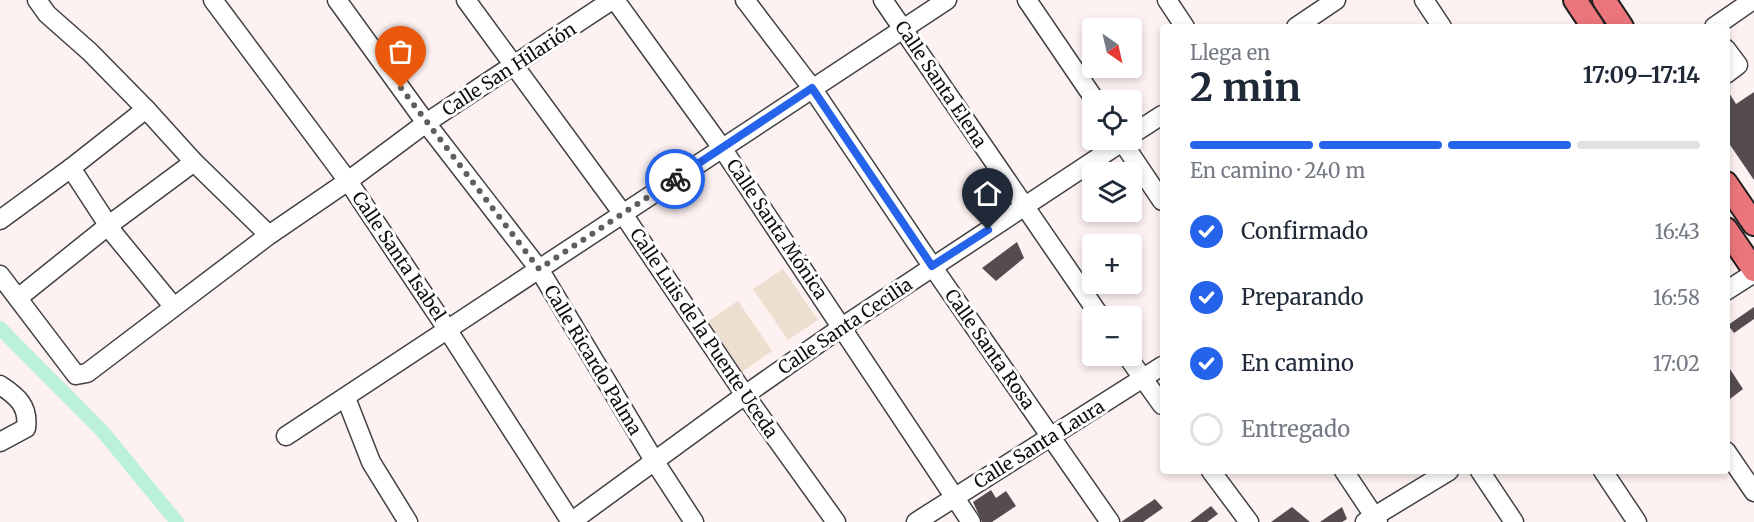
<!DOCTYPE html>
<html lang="es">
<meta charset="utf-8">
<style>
body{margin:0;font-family:Merriweather,serif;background:#f2f2f3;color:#1f2937;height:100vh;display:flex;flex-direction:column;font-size:22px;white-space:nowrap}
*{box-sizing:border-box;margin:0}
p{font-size:20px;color:#747a83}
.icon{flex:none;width:33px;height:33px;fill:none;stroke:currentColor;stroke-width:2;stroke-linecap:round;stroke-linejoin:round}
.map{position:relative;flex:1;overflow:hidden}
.panel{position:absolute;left:1160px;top:24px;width:570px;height:450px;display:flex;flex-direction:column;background:#fff;border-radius:6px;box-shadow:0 3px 9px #0003}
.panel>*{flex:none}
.needle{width:39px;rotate:146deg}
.tools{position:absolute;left:1082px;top:18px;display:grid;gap:12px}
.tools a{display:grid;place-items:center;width:60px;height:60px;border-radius:6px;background:#fff;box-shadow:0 3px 9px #0003;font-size:30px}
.pin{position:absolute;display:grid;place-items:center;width:51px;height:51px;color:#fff;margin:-62px -26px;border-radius:50% 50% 50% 0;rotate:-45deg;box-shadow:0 0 6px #0007}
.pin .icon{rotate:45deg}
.courier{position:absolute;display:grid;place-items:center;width:60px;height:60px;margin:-30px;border:4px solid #2563eb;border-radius:50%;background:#fff;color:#222;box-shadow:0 2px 8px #0007}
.overview em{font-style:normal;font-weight:700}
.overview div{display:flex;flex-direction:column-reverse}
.overview{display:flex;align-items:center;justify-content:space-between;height:102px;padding:0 30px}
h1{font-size:39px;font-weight:700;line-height:45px}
.bar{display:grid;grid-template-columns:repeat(4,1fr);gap:9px 6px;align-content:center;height:72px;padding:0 30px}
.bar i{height:8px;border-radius:4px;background:#e0e1e3}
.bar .current{background:#2563eb}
.bar p{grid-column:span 4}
ol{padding:0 30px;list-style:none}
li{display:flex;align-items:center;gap:18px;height:66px}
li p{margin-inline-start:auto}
li .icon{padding:6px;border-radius:50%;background:#2563eb;color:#fff;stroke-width:4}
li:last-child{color:#747a83}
li i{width:33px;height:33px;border:3px solid #e0e1e3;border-radius:50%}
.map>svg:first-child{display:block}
.pitch{fill:#eddfcf}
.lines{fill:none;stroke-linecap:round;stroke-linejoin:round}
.canal{stroke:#bbf0d9;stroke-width:14}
.building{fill:#564c50}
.minor-casing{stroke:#414141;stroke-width:21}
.major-casing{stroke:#1f1f1f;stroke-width:26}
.minor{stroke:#fff;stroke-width:18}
.major{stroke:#ea757b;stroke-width:22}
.done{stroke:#625d5d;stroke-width:6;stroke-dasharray:0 10.8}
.route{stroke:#2563eb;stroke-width:8}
.labels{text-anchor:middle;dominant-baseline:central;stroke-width:6;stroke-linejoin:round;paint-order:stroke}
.street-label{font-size:18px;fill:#0e0e0e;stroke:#fff}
</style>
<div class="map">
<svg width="1754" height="522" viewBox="0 0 1754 522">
<rect width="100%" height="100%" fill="#fdf1f1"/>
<!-- pitch -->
<g class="pitch">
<polygon points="783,269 818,320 788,340 753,289"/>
<polygon points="738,301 772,351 742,372 708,321"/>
</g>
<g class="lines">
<!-- canal -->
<polyline class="canal" points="0,328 103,432 177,522"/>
</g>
<!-- building -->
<g class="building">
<polygon points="1726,88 1736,104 1754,92 1754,180 1726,139"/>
<polygon points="1017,242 1024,258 996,281 982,268"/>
<polygon points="1754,307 1754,319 1734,333 1728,325"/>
<polygon points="1726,363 1743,389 1726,402"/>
<polygon points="991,490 996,498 1006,491 1016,506 992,522 982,522 973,502"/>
<polygon points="1155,499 1163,508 1143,522 1121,522"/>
<polygon points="1211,506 1218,514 1207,522 1190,522"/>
<polygon points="1292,507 1310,522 1271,522"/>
<polygon points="1342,507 1347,519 1342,522 1320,522"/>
</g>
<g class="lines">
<!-- minor casing -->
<g class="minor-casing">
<g id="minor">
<polyline points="37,0 47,14 90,52 146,109 194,162 269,235"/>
<polyline points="213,0 348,181 447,329 571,522"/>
<polyline points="337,0 426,123 539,269 655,462 694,522"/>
<polyline points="466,0 623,214 745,395 836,522"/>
<polyline points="615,0 722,148 971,522"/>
<polyline points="745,0 812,88 932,266 1110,522"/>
<polyline points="883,0 1100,316"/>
<polyline points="1027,0 1095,100"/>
<polyline points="1167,0 1185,27"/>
<polyline points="1424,0 1442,27"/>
<polyline points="1296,27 1336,0"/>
<polyline points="1714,27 1753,0"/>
<polyline points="1726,49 1738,65 1726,74"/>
<polyline points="1131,135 1162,115"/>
<polyline points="1121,140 1162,201"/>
<polyline points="71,168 114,234 173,306"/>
<polyline points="0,220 71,168 146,109"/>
<polyline points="0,275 76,375 87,373 269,235 348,181 426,123 612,0"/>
<polyline points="1726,291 1754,273"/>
<polyline points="18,298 109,225 194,162"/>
<polyline points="1127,356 1162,405"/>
<path d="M0 385C17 396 29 406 26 428L0 442"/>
<polyline points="346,398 371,462 408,522"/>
<polyline points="286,436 947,0"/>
<polyline points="1726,451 1754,492"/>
<polyline points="1211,471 1249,522"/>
<polyline points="1344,471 1378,522"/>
<polyline points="1480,471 1514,522"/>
<polyline points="1603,471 1637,522"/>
<polyline points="571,522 745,395 842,327 1125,140"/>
<polyline points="916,522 1162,366"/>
<polyline points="1365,522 1449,471"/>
</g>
</g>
<!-- major casing -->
<g class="major-casing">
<g id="major">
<polyline points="1575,0 1593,27"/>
<polyline points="1604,0 1622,27"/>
<polyline points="1726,183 1754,224"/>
<polyline points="1726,229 1754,270"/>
</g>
</g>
<!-- minor -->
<use href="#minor" class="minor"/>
<!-- major -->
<use href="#major" class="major"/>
</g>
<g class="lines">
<!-- done -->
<polyline class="done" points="401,88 539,269 675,179"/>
<!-- route -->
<polyline class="route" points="675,179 812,88 932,266 988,230"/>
</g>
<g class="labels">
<!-- street labels -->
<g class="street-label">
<text transform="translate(509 69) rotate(-33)">Calle San Hilarión</text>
<text transform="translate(941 84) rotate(56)">Calle Santa Elena</text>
<text transform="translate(777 229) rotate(56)">Calle Santa Mónica</text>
<text transform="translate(399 256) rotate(56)">Calle Santa Isabel</text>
<text transform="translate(845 326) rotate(-34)">Calle Santa Cecilia</text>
<text transform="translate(704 333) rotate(56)">Calle Luis de la Puente Uceda</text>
<text transform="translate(990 349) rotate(55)">Calle Santa Rosa</text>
<text transform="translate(593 360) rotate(59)">Calle Ricardo Palma</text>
<text transform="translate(1039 444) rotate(-32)">Calle Santa Laura</text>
</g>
</g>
</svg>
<div class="tools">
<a><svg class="needle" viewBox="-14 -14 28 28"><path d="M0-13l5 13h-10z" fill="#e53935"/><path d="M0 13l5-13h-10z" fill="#747a83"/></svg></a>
<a><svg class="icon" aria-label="locate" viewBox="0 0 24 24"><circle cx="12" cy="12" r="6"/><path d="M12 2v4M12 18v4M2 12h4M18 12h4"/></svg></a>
<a><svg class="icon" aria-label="layers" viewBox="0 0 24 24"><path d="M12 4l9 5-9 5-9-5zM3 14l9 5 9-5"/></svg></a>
<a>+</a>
<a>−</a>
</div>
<div class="pin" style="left:401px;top:88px;background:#ea580c"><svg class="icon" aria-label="bag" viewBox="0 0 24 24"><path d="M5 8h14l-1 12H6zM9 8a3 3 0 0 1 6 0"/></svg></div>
<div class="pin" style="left:988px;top:230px;background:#1f2937"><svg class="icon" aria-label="home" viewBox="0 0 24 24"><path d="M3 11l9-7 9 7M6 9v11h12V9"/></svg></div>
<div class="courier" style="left:675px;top:179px"><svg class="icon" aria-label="bike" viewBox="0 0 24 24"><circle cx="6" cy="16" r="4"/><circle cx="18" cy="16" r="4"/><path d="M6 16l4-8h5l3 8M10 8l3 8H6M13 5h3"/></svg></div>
<section class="panel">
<div class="overview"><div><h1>2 min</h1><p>Llega en</p></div><em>17:09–17:14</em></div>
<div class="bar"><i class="current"></i><i class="current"></i><i class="current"></i><i></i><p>En camino · 240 m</p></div>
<ol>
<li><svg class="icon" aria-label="check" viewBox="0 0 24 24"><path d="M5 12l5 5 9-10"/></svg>Confirmado<p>16:43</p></li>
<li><svg class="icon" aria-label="check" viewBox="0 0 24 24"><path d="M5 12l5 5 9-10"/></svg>Preparando<p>16:58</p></li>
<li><svg class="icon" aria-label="check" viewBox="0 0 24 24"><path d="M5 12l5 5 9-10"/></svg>En camino<p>17:02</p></li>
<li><i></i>Entregado</li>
</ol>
</section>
</div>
